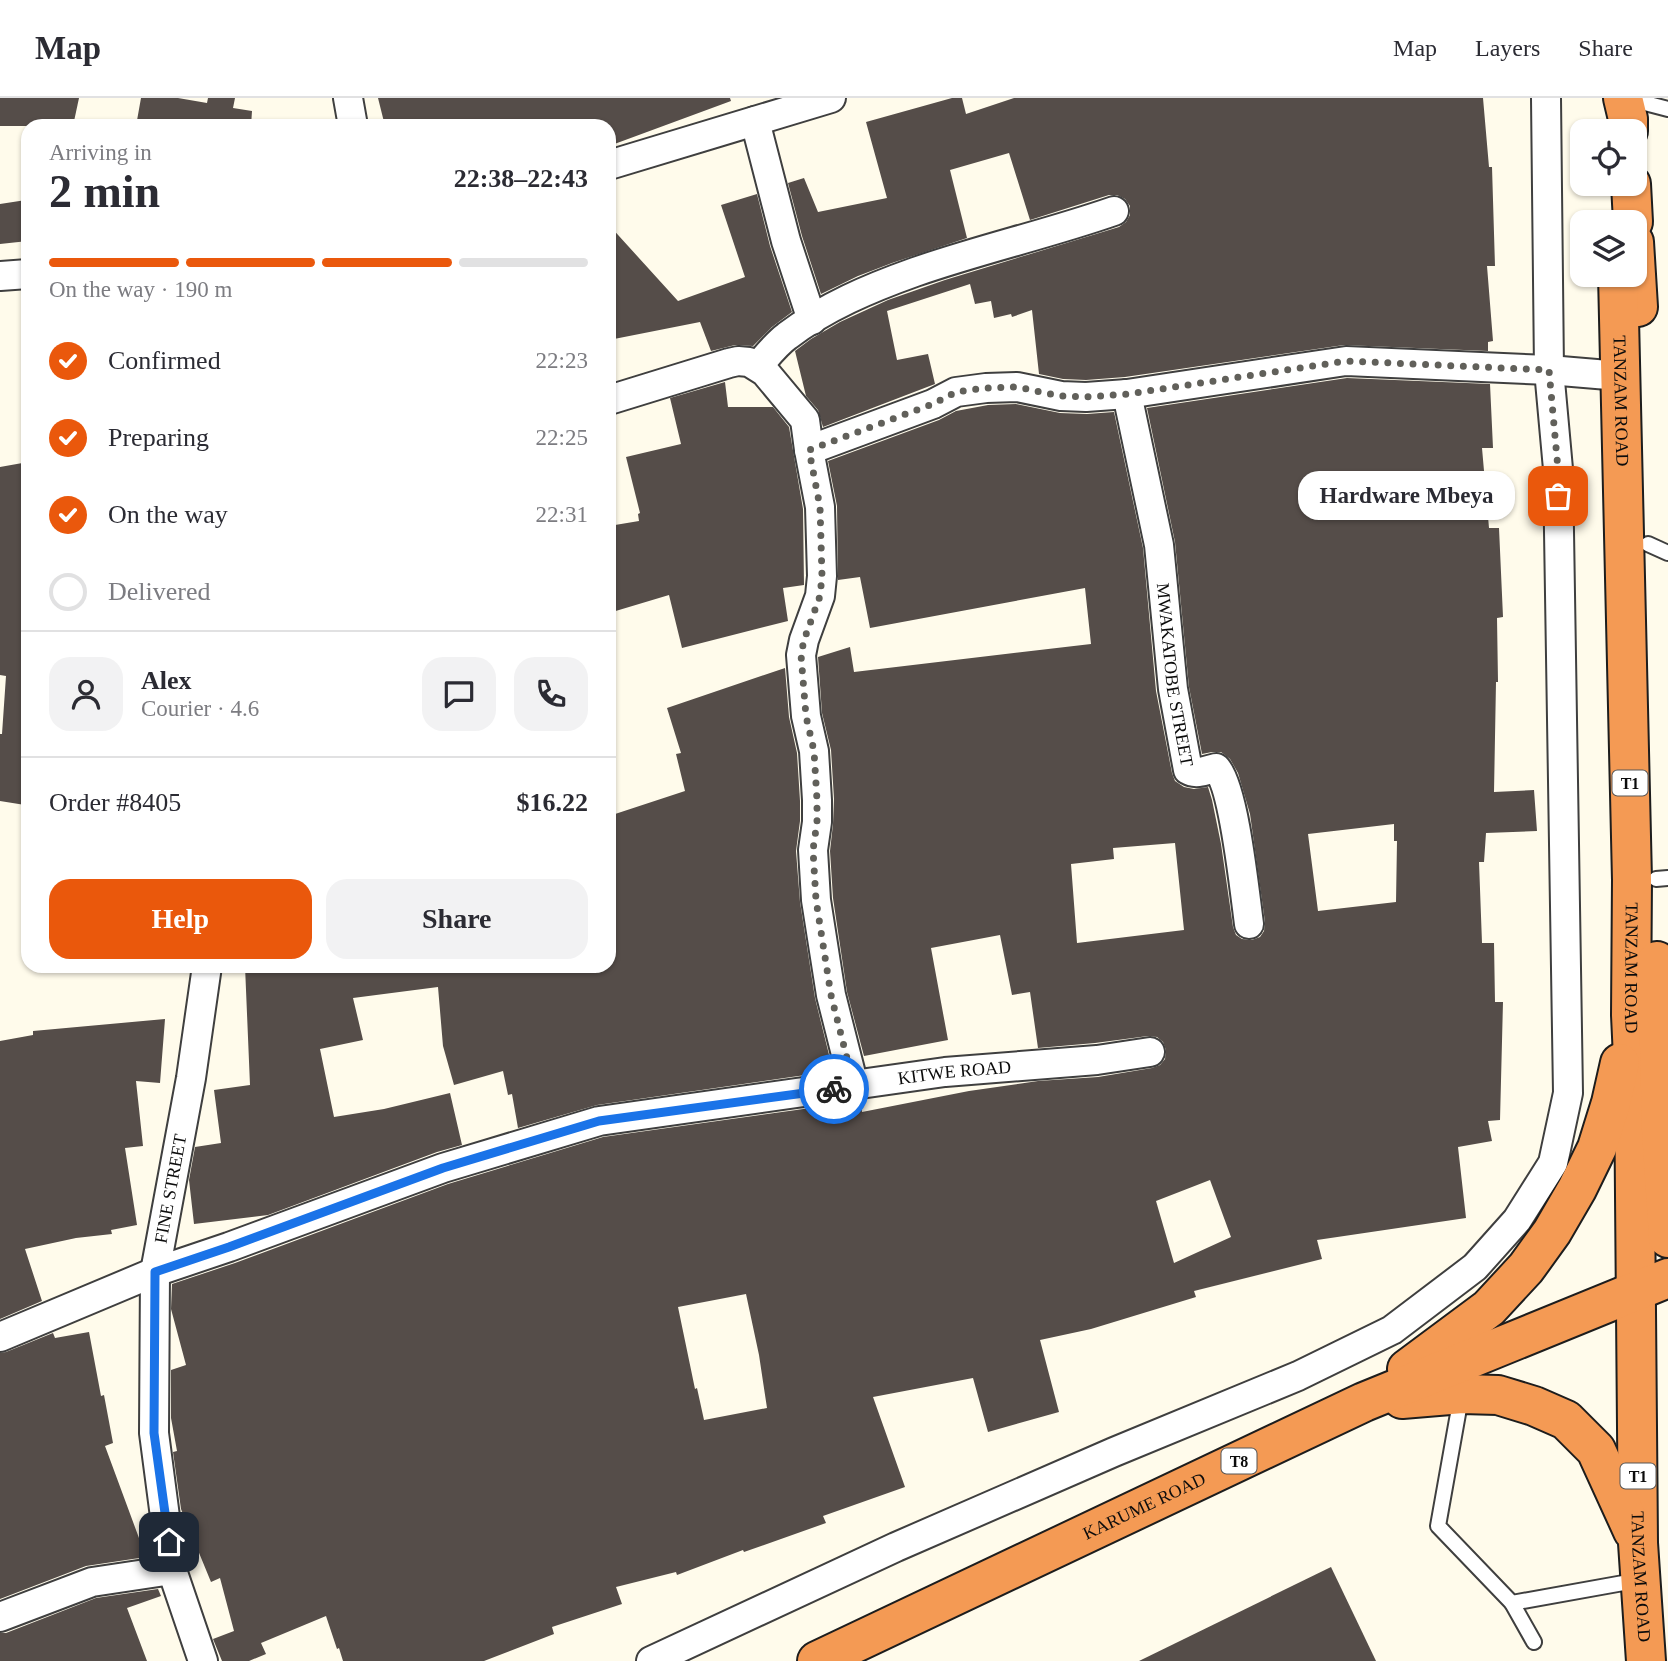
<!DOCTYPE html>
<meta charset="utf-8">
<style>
body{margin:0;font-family:Georgia,serif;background:#f2f2f3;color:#2b2b33;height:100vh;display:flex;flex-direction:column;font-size:26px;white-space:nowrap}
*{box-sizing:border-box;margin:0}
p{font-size:23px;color:#7c7c81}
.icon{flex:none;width:38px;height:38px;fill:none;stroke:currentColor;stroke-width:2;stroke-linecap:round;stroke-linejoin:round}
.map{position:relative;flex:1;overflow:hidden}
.side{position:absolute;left:21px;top:21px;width:595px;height:854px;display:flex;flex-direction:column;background:#fff;border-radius:21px;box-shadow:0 2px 5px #0004}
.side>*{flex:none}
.fabs{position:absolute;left:1570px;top:21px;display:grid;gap:14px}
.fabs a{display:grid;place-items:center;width:77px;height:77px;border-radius:14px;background:#fff;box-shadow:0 2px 5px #0004;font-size:35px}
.pin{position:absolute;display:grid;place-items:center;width:60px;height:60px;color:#fff;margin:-30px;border-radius:14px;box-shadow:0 4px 10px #0006}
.courier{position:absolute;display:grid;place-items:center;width:70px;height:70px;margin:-35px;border:5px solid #1a73e8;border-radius:50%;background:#fff;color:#222;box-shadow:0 2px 9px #0007}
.bubble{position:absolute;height:49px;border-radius:21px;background:#fff;box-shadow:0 2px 5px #0004;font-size:23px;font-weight:800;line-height:49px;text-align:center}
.overview em{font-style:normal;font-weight:800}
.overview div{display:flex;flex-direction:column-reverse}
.overview{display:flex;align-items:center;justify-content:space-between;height:119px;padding:0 28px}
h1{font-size:46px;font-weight:800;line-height:52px}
.bar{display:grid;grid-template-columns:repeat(4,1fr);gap:10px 7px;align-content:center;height:84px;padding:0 28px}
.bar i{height:9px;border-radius:5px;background:#e1e1e2}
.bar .current{background:#ea580c}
.bar p{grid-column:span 4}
.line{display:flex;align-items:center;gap:18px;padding:0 28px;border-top:2px solid #e1e1e2}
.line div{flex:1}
.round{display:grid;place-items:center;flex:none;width:74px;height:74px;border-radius:21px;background:#f2f2f3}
ol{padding:0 28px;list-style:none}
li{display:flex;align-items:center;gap:21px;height:77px}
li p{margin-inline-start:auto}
li .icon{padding:7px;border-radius:50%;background:#ea580c;color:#fff;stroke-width:4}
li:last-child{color:#7c7c81}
li i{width:38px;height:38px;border:4px solid #e1e1e2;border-radius:50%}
.primary-button{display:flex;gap:14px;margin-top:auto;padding:14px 28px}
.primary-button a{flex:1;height:80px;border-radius:21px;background:#ea580c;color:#fff;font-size:28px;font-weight:800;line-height:80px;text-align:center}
.primary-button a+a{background:#f2f2f3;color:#2b2b33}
header{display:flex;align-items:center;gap:42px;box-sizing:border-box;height:98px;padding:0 35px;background:#fff;border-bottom:2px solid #e1e1e2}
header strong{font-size:33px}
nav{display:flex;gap:38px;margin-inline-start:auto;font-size:24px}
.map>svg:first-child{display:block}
.building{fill:#554d49;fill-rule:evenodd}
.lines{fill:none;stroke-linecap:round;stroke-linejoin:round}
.lane-casing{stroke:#3f3f3f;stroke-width:18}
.street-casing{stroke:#3f3f3f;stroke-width:32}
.highway-casing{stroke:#1d1d1d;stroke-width:42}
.lane{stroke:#fff;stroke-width:14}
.street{stroke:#fff;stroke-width:28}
.highway{stroke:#f49a54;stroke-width:38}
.done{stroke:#61605a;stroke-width:7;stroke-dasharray:0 12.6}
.route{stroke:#1a73e8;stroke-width:9}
.labels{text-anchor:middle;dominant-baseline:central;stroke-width:7;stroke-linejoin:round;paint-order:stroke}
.shield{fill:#fff;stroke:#555;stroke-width:2}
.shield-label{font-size:16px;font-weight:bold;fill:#0c0c0c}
.street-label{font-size:18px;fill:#0c0c0c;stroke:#fff}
</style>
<header>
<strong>Map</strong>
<nav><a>Map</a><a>Layers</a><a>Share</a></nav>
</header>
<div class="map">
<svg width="1668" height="1563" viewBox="0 0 1668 1563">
<rect width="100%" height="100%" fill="#fffbeb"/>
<!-- building -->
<g class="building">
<polygon points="0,0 79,0 73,28 0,28"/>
<polygon points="141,0 178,0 207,5 208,0 235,0 233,10 252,13 251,28 136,28"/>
<polygon points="378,0 730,0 731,3 609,48 609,28 385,28"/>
<polygon points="952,0 962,0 966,16 1014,0 1483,0 1489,69 1492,69 1495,168 1487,168 1493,243 1488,244 1488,253 1344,247 1125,279 1086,282 1063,281 1039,276 1032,212 1012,219 1011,216 994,220 991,203 975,206 970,186 887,213 897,262 928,256 935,286 823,329 818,312 806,298 795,253 811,241 840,224 888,202 945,182 1119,129 1126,124 1130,117 1130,108 1125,101 1117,97 1109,97 1030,122 1009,55 950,72 967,140 892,165 858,178 821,196 802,138 788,85 804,80 818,114 887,100 866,24"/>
<polygon points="757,96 770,148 792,214 772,229 753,248 735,247 711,253 700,224 609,242 609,127 678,203 745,179 721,107"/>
<polygon points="26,102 28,143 0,146 0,106"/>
<path d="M1347 280 1490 286 1493 350H1482L1489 430H1499L1503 519 1497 520 1498 584H1496L1494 694 1534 692 1537 733 1486 735 1484 764H1479L1482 845H1494L1495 904H1503L1500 1022 1488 1023 1492 1043 1458 1049 1466 1120 1317 1142 1322 1161 1194 1193 1196 1199 1091 1231 1040 1242 1059 1314 988 1334 973 1280 873 1299 905 1389 823 1418 826 1425 744 1454 743 1452 677 1477 676 1474 616 1489 622 1506 552 1529 554 1536 484 1563H343L339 1550 337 1551 326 1518 261 1545 266 1556 249 1563H222L213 1541 234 1533 220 1480 211 1484 181 1411 173 1354 177 1353 171 1320V1272L186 1267 171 1211 172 1186 235 1165 448 1086 603 1039 861 1003 862 1014 969 993 1038 983 1098 979 1152 970 1160 967 1165 961 1166 952 1163 944 1157 939 1148 938 1095 945 1038 950 1030 894 1012 897 1000 837 931 850 948 942 864 958 847 894 833 800 830 753 833 726 834 701 831 652 822 615 818 559 850 549 854 574 1091 546 1085 490 870 530 860 479 838 482 837 408 828 363 939 322 956 313 988 307 1016 306 1060 315 1087 316 1114 314 1143 450 1156 593 1172 675 1175 683 1184 689 1194 691 1208 689 1212 702 1221 746 1233 829 1236 837 1242 841 1252 842 1260 839 1264 833 1265 824 1250 716 1238 675 1230 661 1221 654H1212L1202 656 1189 589 1175 444 1147 310ZM1394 726V743H1397L1396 804 1318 813 1308 736ZM1175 745 1184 832 1077 845 1071 766 1114 761 1113 750ZM1210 1082 1231 1139 1174 1165 1156 1103ZM746 1196 759 1257 767 1310 704 1322 697 1290 695 1291 678 1209Z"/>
<polygon points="725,284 728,309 773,309 789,329 803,411 804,487 783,490 788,523 682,550 669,497 609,515 609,485 616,483 609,445 609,428 639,423 638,416 640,415 626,359 681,346 670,300"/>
<polygon points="28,364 28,687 25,707 0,703 0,636 2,636 6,578 0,577 0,369"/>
<polygon points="785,570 789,619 797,655 800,703 800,723 796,753 800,804 815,900 833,973 597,1007 518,1030 512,996 508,997 503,973 454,987 443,948 438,889 353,900 363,942 320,951 334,1019 384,1011 450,995 462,1047 437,1054 268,1117 194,1126 189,1082 195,1049 221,1045 214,992 250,987 245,868 609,868 609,718 685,693 676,656 681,655 667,610"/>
<polygon points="165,921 160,985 136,983 143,1048 125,1050 137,1127 111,1132 112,1136 76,1140 25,1151 42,1203 0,1221 0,943 33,937 33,933"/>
<polygon points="89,1234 101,1298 104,1297 113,1345 105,1348 146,1459 86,1468 0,1501 0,1255 6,1254 53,1235 55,1240"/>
<polygon points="1331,1469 1376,1563 1139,1563"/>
<polygon points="158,1491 161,1498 127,1510 147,1563 0,1563 0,1535 6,1535 96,1500"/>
</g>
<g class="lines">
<!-- lane casing -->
<g class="lane-casing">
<g id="lane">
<polyline points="1637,0 1645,5 1668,11"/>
<polyline points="1648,446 1668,455"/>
<polyline points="1656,781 1668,780"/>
<polyline points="1461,1299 1438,1428 1512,1505 1640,1482"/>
<polyline points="1512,1505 1534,1544"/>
</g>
</g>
<!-- street casing -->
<g class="street-casing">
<g id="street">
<polyline points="348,0 353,28"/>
<polyline points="755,23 786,143 812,222"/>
<polyline points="609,67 831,0"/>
<polyline points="0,178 28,176"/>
<path d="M758 268C767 258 776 246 787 238 825 209 870 190 915 174 981 151 1048 136 1114 113"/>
<path id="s1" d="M1127 296 1159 447 1173 591 1188 672C1196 677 1207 672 1216 670 1234 687 1245 797 1249 826"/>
<polyline points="609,302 729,265 738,263 749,264 765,274 805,322 809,352 820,409 822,478 820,498 804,542 801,557 806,618 814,653 817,702 817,724 813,752 816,802 831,897 854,988"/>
<polyline points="809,352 933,306 956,294 986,290 1017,289 1061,298 1086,299 1127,296 1346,263 1549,272 1620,278"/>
<path id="s2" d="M0 1239 155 1174 229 1149 443 1070 599 1023 945 974 1097 962 1150 954"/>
<polyline points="0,1519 92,1484 172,1472"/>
<path id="s3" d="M203 1563 172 1472 154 1335 155 1174 191 980 207 868"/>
<polyline points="651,1563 896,1449 1114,1354 1298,1278 1392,1232 1475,1169 1517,1122 1553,1065 1568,995 1558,371 1549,272 1546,0"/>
</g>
</g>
<!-- highway casing -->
<g class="highway-casing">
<g id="highway">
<polyline points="1623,0 1628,21 1628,33"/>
<polyline points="1631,86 1633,124"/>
<polyline points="1634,144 1638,209"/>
<path id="s4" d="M1618 177 1632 782 1631 917 1634 981 1638 1445 1646 1563"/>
<polyline points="1657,863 1661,1033 1668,1140"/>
<polyline points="1407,1271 1489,1210 1526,1170 1552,1134 1577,1091 1597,1050 1611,1005 1620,965"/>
<polyline points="1402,1301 1462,1296 1498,1297 1534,1308 1566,1322 1596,1352 1633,1433"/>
<path id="s5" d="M817 1563 1364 1304 1668 1180"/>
</g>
</g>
<!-- lane -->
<use href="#lane" class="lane"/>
<!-- street -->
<use href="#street" class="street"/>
<!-- highway -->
<use href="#highway" class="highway"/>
</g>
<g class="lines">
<!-- done -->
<polyline class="done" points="834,991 854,988 831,897 816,802 813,752 817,724 817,702 814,653 806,618 801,557 804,542 820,498 822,478 820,409 809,352 933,306 956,294 986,290 1017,289 1060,298 1086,299 1128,296 1346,263 1549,272 1558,371 1558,398"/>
<!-- route -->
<polyline class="route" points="169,1444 154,1335 155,1174 229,1149 443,1070 599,1023 834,991"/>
</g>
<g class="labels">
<!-- shield labels -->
<g class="shield">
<rect x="1612.5" y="672.5" width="35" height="25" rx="5"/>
<rect x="1221.5" y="1350.5" width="35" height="25" rx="5"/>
<rect x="1620.5" y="1365.5" width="35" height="25" rx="5"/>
</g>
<g class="shield-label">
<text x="1630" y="685">T1</text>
<text x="1239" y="1363">T8</text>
<text x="1638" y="1378">T1</text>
</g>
<!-- street labels -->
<g class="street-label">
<text stroke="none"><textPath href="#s4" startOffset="126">TANZAM ROAD</textPath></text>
<text stroke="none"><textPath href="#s1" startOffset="285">MWAKATOBE STREET</textPath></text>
<text stroke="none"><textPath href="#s4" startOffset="693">TANZAM ROAD</textPath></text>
<text stroke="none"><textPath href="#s2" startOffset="996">KITWE ROAD</textPath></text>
<text stroke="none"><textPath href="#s3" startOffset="480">FINE STREET</textPath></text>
<text stroke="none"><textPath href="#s5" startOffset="362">KARUME ROAD</textPath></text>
<text stroke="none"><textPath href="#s4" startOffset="1302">TANZAM ROAD</textPath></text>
</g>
</g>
</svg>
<div class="fabs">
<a><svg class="icon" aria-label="locate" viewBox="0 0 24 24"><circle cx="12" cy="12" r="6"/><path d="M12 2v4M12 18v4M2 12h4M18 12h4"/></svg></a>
<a><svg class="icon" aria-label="layers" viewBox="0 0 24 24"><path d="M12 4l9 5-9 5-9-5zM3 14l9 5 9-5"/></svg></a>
</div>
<div class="pin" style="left:1558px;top:398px;background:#ea580c"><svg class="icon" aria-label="bag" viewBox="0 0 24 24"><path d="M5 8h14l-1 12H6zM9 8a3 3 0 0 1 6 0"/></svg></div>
<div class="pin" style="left:169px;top:1444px;background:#1f2937"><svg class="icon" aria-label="home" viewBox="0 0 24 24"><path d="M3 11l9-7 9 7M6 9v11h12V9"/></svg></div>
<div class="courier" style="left:834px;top:991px"><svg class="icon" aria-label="bike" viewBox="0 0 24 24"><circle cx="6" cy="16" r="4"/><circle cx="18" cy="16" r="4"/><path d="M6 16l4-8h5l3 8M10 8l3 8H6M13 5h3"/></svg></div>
<div class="bubble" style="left:1298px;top:373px;width:217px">Hardware Mbeya</div>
<section class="side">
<div class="overview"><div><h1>2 min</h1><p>Arriving in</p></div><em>22:38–22:43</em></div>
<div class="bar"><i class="current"></i><i class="current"></i><i class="current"></i><i></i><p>On the way · 190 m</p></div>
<ol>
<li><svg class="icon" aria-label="check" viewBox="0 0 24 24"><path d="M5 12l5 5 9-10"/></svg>Confirmed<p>22:23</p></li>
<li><svg class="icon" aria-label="check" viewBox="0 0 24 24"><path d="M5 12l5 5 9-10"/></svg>Preparing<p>22:25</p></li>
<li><svg class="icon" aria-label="check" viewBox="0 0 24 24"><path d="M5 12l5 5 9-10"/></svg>On the way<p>22:31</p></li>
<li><i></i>Delivered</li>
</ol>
<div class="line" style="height:126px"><a class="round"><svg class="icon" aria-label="person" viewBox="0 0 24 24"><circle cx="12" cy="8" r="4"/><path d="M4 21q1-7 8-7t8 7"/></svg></a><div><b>Alex</b><p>Courier · 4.6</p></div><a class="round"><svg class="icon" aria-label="chat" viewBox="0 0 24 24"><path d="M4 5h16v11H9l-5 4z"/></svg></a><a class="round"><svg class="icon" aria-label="phone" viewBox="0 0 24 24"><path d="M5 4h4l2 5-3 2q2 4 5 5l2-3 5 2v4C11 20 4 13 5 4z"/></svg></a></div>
<div class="line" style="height:91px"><div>Order #8405</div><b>$16.22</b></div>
<div class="primary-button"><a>Help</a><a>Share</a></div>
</section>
</div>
